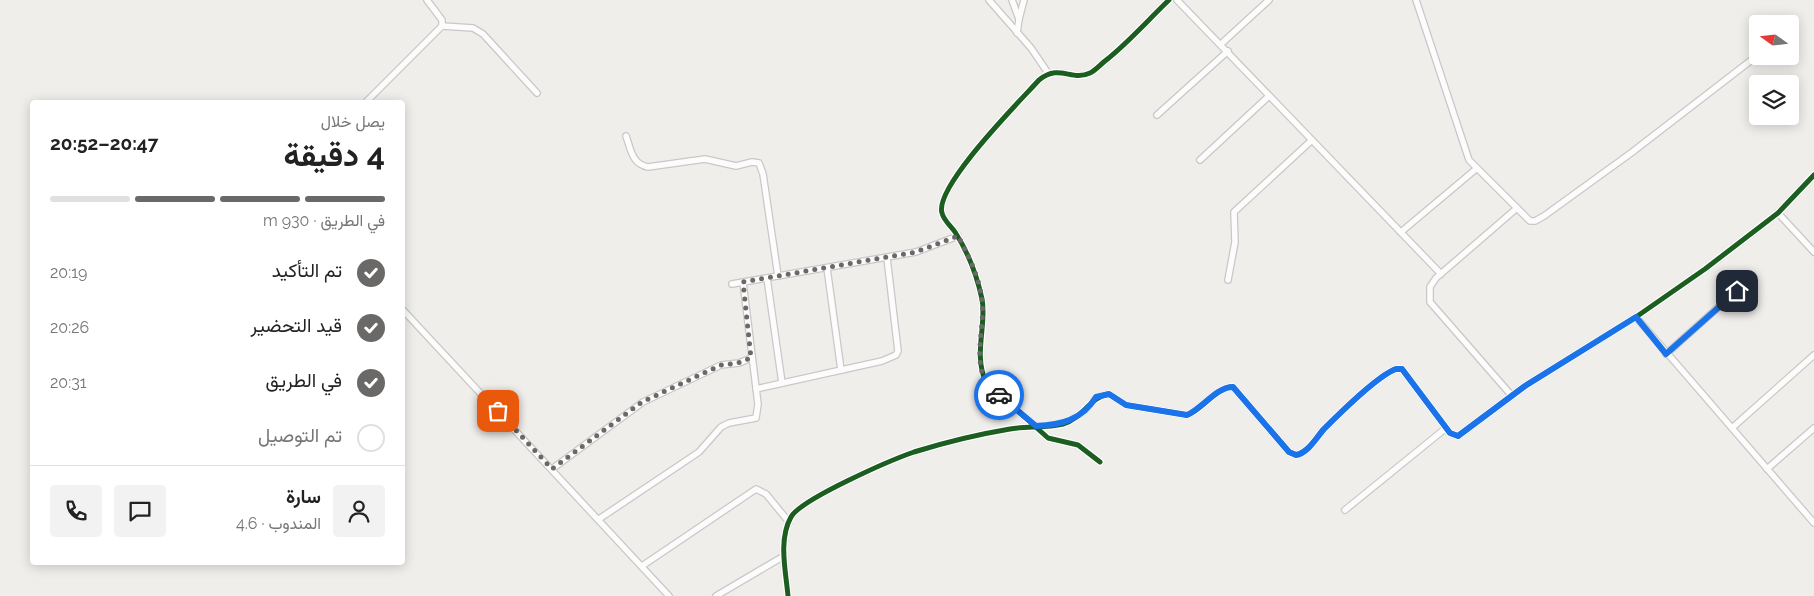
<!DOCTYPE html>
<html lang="ar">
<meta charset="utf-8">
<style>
body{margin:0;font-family:Raleway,Vazirmatn,sans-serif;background:#f2f2f2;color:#222;direction:rtl;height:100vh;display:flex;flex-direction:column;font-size:19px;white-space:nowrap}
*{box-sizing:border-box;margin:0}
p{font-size:16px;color:#767676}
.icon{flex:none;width:28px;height:28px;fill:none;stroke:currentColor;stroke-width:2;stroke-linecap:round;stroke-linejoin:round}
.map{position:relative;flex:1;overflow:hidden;direction:ltr}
.panel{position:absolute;left:30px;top:100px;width:375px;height:465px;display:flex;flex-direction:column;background:#fff;border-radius:5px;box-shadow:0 2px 12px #0003;direction:rtl}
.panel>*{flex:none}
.needle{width:32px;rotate:285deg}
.fabs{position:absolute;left:1749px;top:15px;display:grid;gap:10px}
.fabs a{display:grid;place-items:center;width:50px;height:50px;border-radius:5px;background:#fff;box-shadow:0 2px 12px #0003;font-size:25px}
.pin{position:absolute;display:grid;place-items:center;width:42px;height:42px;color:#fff;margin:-21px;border-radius:10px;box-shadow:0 2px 8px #0006}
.courier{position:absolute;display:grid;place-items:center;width:50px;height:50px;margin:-25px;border:4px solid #1a73e8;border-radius:50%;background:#fff;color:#222;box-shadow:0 1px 6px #0007}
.head em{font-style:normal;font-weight:700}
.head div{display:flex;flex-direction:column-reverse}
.head{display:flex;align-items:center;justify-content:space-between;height:85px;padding:0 20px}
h1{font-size:32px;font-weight:700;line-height:38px}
.bar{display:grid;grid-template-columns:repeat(4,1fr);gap:8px 5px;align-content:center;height:60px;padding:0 20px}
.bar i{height:6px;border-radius:4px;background:#e0e0e0}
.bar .on{background:#6a6968}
.bar p{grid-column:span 4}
.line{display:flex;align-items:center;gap:12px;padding:0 20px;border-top:1px solid #e0e0e0}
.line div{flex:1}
.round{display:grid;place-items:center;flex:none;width:52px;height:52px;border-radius:5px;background:#f2f2f2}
ol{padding:0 20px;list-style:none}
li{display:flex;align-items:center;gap:15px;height:55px}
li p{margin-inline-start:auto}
li .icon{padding:5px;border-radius:50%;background:#6a6968;color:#fff;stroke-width:4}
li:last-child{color:#767676}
li i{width:28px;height:28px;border:2px solid #e0e0e0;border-radius:50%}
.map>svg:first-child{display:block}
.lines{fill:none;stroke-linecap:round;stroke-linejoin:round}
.street-casing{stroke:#c9c8c7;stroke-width:8}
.street{stroke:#fdfcfc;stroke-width:5.5}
.cycleway-casing{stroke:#fff;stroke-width:8}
.cycleway{stroke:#1b5e20;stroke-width:5}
.done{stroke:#6a6968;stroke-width:5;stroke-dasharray:0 9}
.route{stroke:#1a73e8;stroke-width:6}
</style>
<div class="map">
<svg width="1814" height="596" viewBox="0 0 1814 596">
<rect width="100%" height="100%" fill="#f0eeeb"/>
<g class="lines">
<!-- street casing -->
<g class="street-casing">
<g id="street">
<polyline points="989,0 1031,48 1048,73"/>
<polyline points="1012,0 1019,19 1017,33"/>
<polyline points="1177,0 1441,274"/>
<polyline points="1416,0 1469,160 1530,221 1535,221 1544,216 1631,153 1758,55"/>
<polyline points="1019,19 1024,0"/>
<polyline points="442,26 473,28 483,34 537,93"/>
<polyline points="1221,44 1269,0"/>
<polyline points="366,102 442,26 442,20 427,0"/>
<polyline points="1157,115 1228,51"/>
<path d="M626 136C631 150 632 164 648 167L705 159 736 166 752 162 759 163 763 174 778 276"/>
<polyline points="1200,160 1269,96"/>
<polyline points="1778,213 1814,252"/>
<polyline points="1401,232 1476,169"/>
<polyline points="827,268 841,370"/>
<polyline points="767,278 782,383"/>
<polyline points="1228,280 1235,242 1234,212 1312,140"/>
<polyline points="732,284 916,252 958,236"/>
<polyline points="402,309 669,596"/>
<polyline points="1636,317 1814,523"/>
<polyline points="1666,354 1751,278"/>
<polyline points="756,389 882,361 896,355 898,351 887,258"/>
<polyline points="1512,396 1430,302 1430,287 1436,278 1517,208"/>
<polyline points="1732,428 1814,355"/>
<path d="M1100 462 1078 445 1048 438 986 382C973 355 987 324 982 299 977 276 968 252 955 232 951 226 944 221 942 213 934 187 1020 101 1039 80 1060 63 1071 82 1090 73 1095 71 1100 65 1105 61 1128 43 1148 20 1169 0"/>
<polyline points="552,469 643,402 721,365 739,363 751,358"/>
<polyline points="1767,469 1814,428"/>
<polyline points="1345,510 1446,428"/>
<polyline points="599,519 699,452 721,427 729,423 756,418 758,404 743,282"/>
<polyline points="642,566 756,489 766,494 789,522"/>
<polyline points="716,596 784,556"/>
<path d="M788 596C786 572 778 540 791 517 801 499 891 460 914 452 943 443 980 434 1010 429 1027 426 1046 428 1063 424 1083 418 1091 396 1109 394L1126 405 1187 415C1202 410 1217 386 1233 387L1289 452 1296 455C1308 453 1316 438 1324 429 1338 415 1379 375 1396 369H1402L1450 433 1458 436 1525 386 1636 317 1705 269 1778 213 1814 175"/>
</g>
</g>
<!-- street -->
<use href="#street" class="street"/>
<!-- cycleway casing -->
<g class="cycleway-casing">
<g id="cycleway">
<path d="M1100 462 1078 445 1048 438 986 382C973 355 987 324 982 299 977 276 968 252 955 232 951 226 944 221 942 213 934 187 1020 101 1039 80 1060 63 1071 82 1090 73 1095 71 1100 65 1105 61 1128 43 1148 20 1169 0"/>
<path d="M788 596C786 572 778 540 791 517 801 499 891 460 914 452 943 443 980 434 1010 429 1027 426 1046 428 1063 424 1083 418 1091 396 1109 394L1126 405 1187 415C1202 410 1217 386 1233 387L1289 452 1296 455C1308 453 1316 438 1324 429 1338 415 1379 375 1396 369H1402L1450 433 1458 436 1525 386 1636 317 1705 269 1778 213 1814 175"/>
</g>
</g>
<!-- cycleway -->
<use href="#cycleway" class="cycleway"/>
</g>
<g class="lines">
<!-- done -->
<path class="done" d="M498 411 552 469 642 402 721 365 738 363 751 358 743 282 916 252 958 236C969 256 980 279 982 301 985 324 973 361 986 381 989 386 995 391 999 395"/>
<!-- route -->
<path class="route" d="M999 395 1036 426C1061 425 1082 420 1096 397L1109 394 1126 405 1187 415C1202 409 1216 387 1233 387L1289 452 1296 455C1308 453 1316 438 1324 429 1338 415 1379 375 1396 369H1402L1450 433 1458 436 1525 386 1636 317 1666 354 1737 291"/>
</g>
</svg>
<div class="fabs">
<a><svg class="needle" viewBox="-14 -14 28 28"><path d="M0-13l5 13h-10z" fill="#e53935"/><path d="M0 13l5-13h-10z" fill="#767676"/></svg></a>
<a><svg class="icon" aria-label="layers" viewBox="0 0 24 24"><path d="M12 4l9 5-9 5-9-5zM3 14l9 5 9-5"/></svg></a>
</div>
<div class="pin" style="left:498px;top:411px;background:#ea580c"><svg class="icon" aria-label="bag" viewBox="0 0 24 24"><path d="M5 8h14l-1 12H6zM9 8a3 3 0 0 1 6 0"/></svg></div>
<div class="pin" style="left:1737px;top:291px;background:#1f2937"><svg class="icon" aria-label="home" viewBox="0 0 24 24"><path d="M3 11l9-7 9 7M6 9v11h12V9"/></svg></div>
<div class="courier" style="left:999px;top:395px"><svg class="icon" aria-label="car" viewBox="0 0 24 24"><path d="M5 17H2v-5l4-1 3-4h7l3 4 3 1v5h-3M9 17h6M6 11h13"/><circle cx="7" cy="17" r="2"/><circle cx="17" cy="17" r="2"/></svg></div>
<section class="panel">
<div class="head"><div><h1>4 دقيقة</h1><p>يصل خلال</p></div><em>20:47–20:52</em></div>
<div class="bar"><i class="on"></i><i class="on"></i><i class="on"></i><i></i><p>في الطريق · 930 m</p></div>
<ol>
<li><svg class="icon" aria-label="check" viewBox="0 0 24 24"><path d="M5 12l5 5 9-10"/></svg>تم التأكيد<p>20:19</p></li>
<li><svg class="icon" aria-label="check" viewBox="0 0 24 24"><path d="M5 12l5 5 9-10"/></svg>قيد التحضير<p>20:26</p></li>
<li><svg class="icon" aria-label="check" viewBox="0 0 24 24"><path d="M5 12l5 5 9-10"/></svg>في الطريق<p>20:31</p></li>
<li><i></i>تم التوصيل</li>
</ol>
<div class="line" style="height:90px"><a class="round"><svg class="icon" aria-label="person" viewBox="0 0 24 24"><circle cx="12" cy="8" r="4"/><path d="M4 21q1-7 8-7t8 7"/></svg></a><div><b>سارة</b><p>المندوب · 4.6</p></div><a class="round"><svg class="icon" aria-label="chat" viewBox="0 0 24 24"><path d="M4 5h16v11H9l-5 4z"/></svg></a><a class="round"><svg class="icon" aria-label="phone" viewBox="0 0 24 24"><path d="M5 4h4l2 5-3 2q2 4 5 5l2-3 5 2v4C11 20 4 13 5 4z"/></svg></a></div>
</section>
</div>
